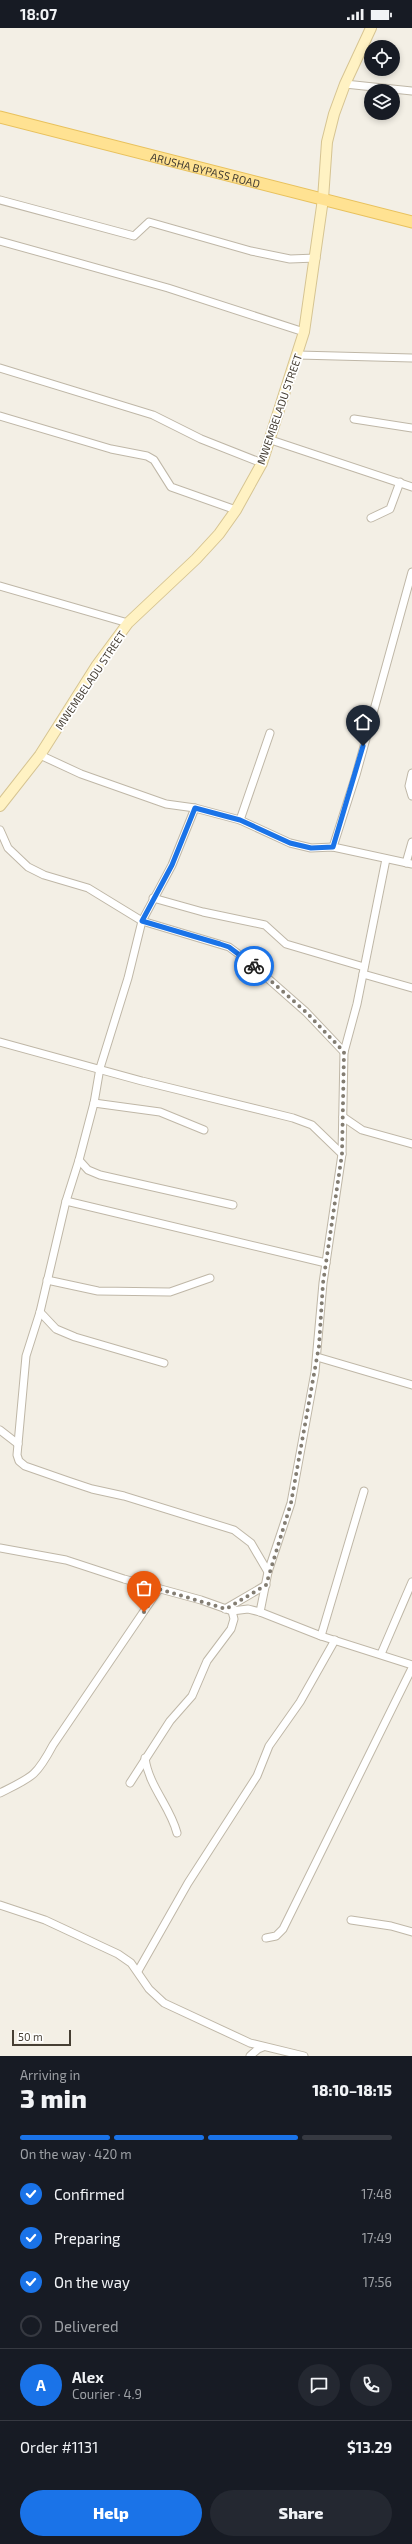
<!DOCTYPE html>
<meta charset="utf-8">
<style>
body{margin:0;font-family:"Exo 2",sans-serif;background:#242831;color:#f1f3f6;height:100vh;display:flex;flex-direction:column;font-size:15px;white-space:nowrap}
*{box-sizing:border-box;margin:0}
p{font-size:13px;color:#9ea1a6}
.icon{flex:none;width:22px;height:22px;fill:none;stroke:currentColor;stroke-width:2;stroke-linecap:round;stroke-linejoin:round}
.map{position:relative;height:2028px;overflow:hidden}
.panel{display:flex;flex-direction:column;background:#171b24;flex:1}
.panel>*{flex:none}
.buttons{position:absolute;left:364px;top:12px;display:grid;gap:8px}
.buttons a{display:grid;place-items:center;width:36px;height:36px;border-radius:50%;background:#171b24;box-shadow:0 2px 6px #0003;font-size:20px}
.scale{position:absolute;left:12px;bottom:10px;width:59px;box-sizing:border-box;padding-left:4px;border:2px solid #463f34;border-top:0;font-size:11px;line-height:14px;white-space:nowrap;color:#463f34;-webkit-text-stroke:3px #fff;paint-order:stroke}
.pin{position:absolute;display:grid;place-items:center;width:34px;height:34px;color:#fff;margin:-41px -17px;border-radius:50% 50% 50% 0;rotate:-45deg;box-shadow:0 0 4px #0007}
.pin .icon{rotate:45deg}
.courier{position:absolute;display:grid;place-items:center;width:40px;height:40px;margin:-20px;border:3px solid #1a73e8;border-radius:50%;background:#fff;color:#222;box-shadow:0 1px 5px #0007}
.headline em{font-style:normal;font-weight:800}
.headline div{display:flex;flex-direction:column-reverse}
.headline{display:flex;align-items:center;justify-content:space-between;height:68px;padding:0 20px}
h1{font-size:26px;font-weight:800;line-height:30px}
.bar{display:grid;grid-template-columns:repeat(4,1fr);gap:6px 4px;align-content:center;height:48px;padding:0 20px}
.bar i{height:5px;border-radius:3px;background:#363941}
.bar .active{background:#1a73e8}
.bar p{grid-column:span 4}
.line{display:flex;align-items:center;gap:10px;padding:0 20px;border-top:1px solid #363941}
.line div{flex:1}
.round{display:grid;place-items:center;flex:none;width:42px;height:42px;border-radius:21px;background:#242831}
ol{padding:0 20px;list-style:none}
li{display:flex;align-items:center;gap:12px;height:44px}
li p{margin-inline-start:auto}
li .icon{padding:4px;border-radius:50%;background:#1a73e8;color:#fff;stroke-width:4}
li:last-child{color:#9ea1a6}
li i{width:22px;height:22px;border:2px solid #363941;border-radius:50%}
.primary-button{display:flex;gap:8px;margin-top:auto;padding:8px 20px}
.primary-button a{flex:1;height:46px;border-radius:24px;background:#1a73e8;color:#fff;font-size:16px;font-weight:800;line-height:46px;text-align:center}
.primary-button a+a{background:#242831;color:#f1f3f6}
.status{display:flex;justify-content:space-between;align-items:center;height:28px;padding:0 20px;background:#171b24;direction:ltr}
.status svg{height:11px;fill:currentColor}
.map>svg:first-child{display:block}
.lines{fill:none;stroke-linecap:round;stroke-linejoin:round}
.street-casing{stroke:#bfb7a7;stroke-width:9}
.secondary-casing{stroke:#d6c492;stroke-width:12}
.primary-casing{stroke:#e8c15d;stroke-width:13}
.street{stroke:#fff;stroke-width:7}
.secondary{stroke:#fff2c3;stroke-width:10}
.primary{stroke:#ffe292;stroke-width:11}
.done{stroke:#837d72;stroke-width:4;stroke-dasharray:0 7.2}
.route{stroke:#1a73e8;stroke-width:5}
.labels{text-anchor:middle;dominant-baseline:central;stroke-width:3.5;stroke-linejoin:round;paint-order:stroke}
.street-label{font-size:11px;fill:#463f34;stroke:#fff}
</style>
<div class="status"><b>18:07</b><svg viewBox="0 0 49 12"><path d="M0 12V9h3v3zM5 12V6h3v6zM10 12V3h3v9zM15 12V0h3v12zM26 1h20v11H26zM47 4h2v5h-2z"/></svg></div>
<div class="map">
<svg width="412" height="2028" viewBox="0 0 412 2028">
<rect width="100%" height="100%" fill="#f3efe5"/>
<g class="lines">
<!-- street casing -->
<g class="street-casing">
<g id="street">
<polyline points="345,56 412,63"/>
<polyline points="0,172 134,208 149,194 251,223 290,231 316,230"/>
<polyline points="0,213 168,260 304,304"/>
<polyline points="298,327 412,330"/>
<polyline points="0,340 153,387 201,411 262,435"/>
<polyline points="0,388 111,421 147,428 154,432 171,459 236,482"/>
<polyline points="354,391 412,400"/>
<polyline points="271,412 412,459"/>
<polyline points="371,490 390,481 400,454"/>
<polyline points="0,558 128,595"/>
<polyline points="40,727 81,746 166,776 195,780 240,792 290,815 311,820 333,819 412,836"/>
<polyline points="412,745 409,758 412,768"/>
<polyline points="195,780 172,837 142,893 128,950 100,1040 94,1075 79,1132 66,1173 40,1284 26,1328 17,1427 19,1433 25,1438 68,1453 92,1461 124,1468 234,1502 251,1515 268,1544"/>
<polyline points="240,792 270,705"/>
<polyline points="0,802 8,820 28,839 44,847 88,860 142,893 229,919 248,933 306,984 344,1024"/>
<polyline points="333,819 356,747 412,544"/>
<polyline points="406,835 412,814"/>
<polyline points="153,870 203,884 265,897 286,916 364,939"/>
<polyline points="363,946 412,960"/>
<polyline points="0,1014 142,1053 293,1090 312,1097 342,1126"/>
<polyline points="94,1075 160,1084 204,1102"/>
<polyline points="343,1089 362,1102 412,1116"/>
<polyline points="79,1132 88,1142 100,1147 233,1177"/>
<polyline points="66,1173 326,1235"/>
<polyline points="47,1252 98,1263 170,1264 210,1250"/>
<polyline points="40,1284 56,1301 75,1309 164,1335"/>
<polyline points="317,1329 412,1357"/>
<polyline points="0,1402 18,1416"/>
<polyline points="0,1520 66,1532 124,1551 201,1572 232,1583 248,1581 260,1584 321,1608 412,1637"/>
<polyline points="225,1581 266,1557"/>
<polyline points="260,1584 268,1544 291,1475 315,1344 323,1255 342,1126 344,1024 357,976 386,831"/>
<polyline points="321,1608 364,1463"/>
<polyline points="381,1626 412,1554"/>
<path d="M145 1730C149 1759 170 1778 177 1805"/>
<polyline points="130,1755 170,1693 192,1668 207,1633 231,1601 234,1591 232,1583"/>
<path d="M0 1765C32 1749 36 1749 53 1717L159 1561"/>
<polyline points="0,1877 45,1892 118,1926 131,1935 149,1961 164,1975 250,2015 304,2028"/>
<polyline points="351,1892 391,1898 412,1904"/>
<polyline points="266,1910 276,1908 283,1901 412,1640"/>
<polyline points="138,1943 188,1855 257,1748 269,1718 300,1674 335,1612"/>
<polyline points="250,2028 258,2021 263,2019"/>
</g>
</g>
<!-- secondary casing -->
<g class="secondary-casing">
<polyline id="secondary" points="0,778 40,727 97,637 128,595 196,531 219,506 236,482 262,435 304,304 323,171 327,114 334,86 345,56 371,0"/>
</g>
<!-- primary casing -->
<g class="primary-casing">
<g id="primary">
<path id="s1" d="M0 89 412 194"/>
</g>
</g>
<!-- street -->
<use href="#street" class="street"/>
<!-- secondary -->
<use href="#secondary" class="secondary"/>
<!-- primary -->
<use href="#primary" class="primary"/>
</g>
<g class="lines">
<!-- done -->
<polyline class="done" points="144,1584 159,1561 226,1581 266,1557 291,1475 319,1318 323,1255 342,1126 344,1024 306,984 254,938"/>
<!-- route -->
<polyline class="route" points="254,938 229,919 220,916 142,893 172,837 195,780 240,792 290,815 311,820 333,819 363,718"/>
</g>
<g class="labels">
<!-- street labels -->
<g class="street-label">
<text stroke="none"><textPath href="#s1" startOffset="212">ARUSHA BYPASS ROAD</textPath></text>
<text transform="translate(279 381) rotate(-71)">MWEMBELADU STREET</text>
<text transform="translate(90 652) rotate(-56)">MWEMBELADU STREET</text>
</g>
</g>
</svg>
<div class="buttons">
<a><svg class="icon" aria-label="locate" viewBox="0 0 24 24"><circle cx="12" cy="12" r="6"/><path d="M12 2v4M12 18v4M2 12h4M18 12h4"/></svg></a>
<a><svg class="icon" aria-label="layers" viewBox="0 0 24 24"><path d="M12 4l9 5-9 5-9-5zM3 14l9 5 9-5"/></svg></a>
</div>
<div class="scale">50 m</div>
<div class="pin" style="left:144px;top:1584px;background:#ea580c"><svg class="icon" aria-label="bag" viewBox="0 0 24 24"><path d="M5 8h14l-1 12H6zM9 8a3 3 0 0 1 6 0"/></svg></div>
<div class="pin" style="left:363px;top:718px;background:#1f2937"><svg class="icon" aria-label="home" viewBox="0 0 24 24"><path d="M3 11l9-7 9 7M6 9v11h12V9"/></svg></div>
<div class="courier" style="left:254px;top:938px"><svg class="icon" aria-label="bike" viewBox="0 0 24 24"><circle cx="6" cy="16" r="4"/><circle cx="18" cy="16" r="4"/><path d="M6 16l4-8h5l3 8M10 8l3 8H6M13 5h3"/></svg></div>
</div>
<section class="panel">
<div class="headline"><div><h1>3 min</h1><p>Arriving in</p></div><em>18:10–18:15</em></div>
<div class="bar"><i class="active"></i><i class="active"></i><i class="active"></i><i></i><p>On the way · 420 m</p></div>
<ol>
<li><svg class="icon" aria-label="check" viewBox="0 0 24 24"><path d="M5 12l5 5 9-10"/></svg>Confirmed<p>17:48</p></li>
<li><svg class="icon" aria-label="check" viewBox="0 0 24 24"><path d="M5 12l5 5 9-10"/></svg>Preparing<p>17:49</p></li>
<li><svg class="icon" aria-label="check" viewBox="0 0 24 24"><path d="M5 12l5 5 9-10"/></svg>On the way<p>17:56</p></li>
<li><i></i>Delivered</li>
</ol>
<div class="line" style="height:72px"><b class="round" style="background:#1a73e8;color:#fff">A</b><div><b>Alex</b><p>Courier · 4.9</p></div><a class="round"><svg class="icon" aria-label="chat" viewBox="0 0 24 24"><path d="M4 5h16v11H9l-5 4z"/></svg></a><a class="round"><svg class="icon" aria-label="phone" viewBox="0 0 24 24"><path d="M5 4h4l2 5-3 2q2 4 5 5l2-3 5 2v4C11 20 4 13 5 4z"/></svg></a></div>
<div class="line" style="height:52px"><div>Order #1131</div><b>$13.29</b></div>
<div class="primary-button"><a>Help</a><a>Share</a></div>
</section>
